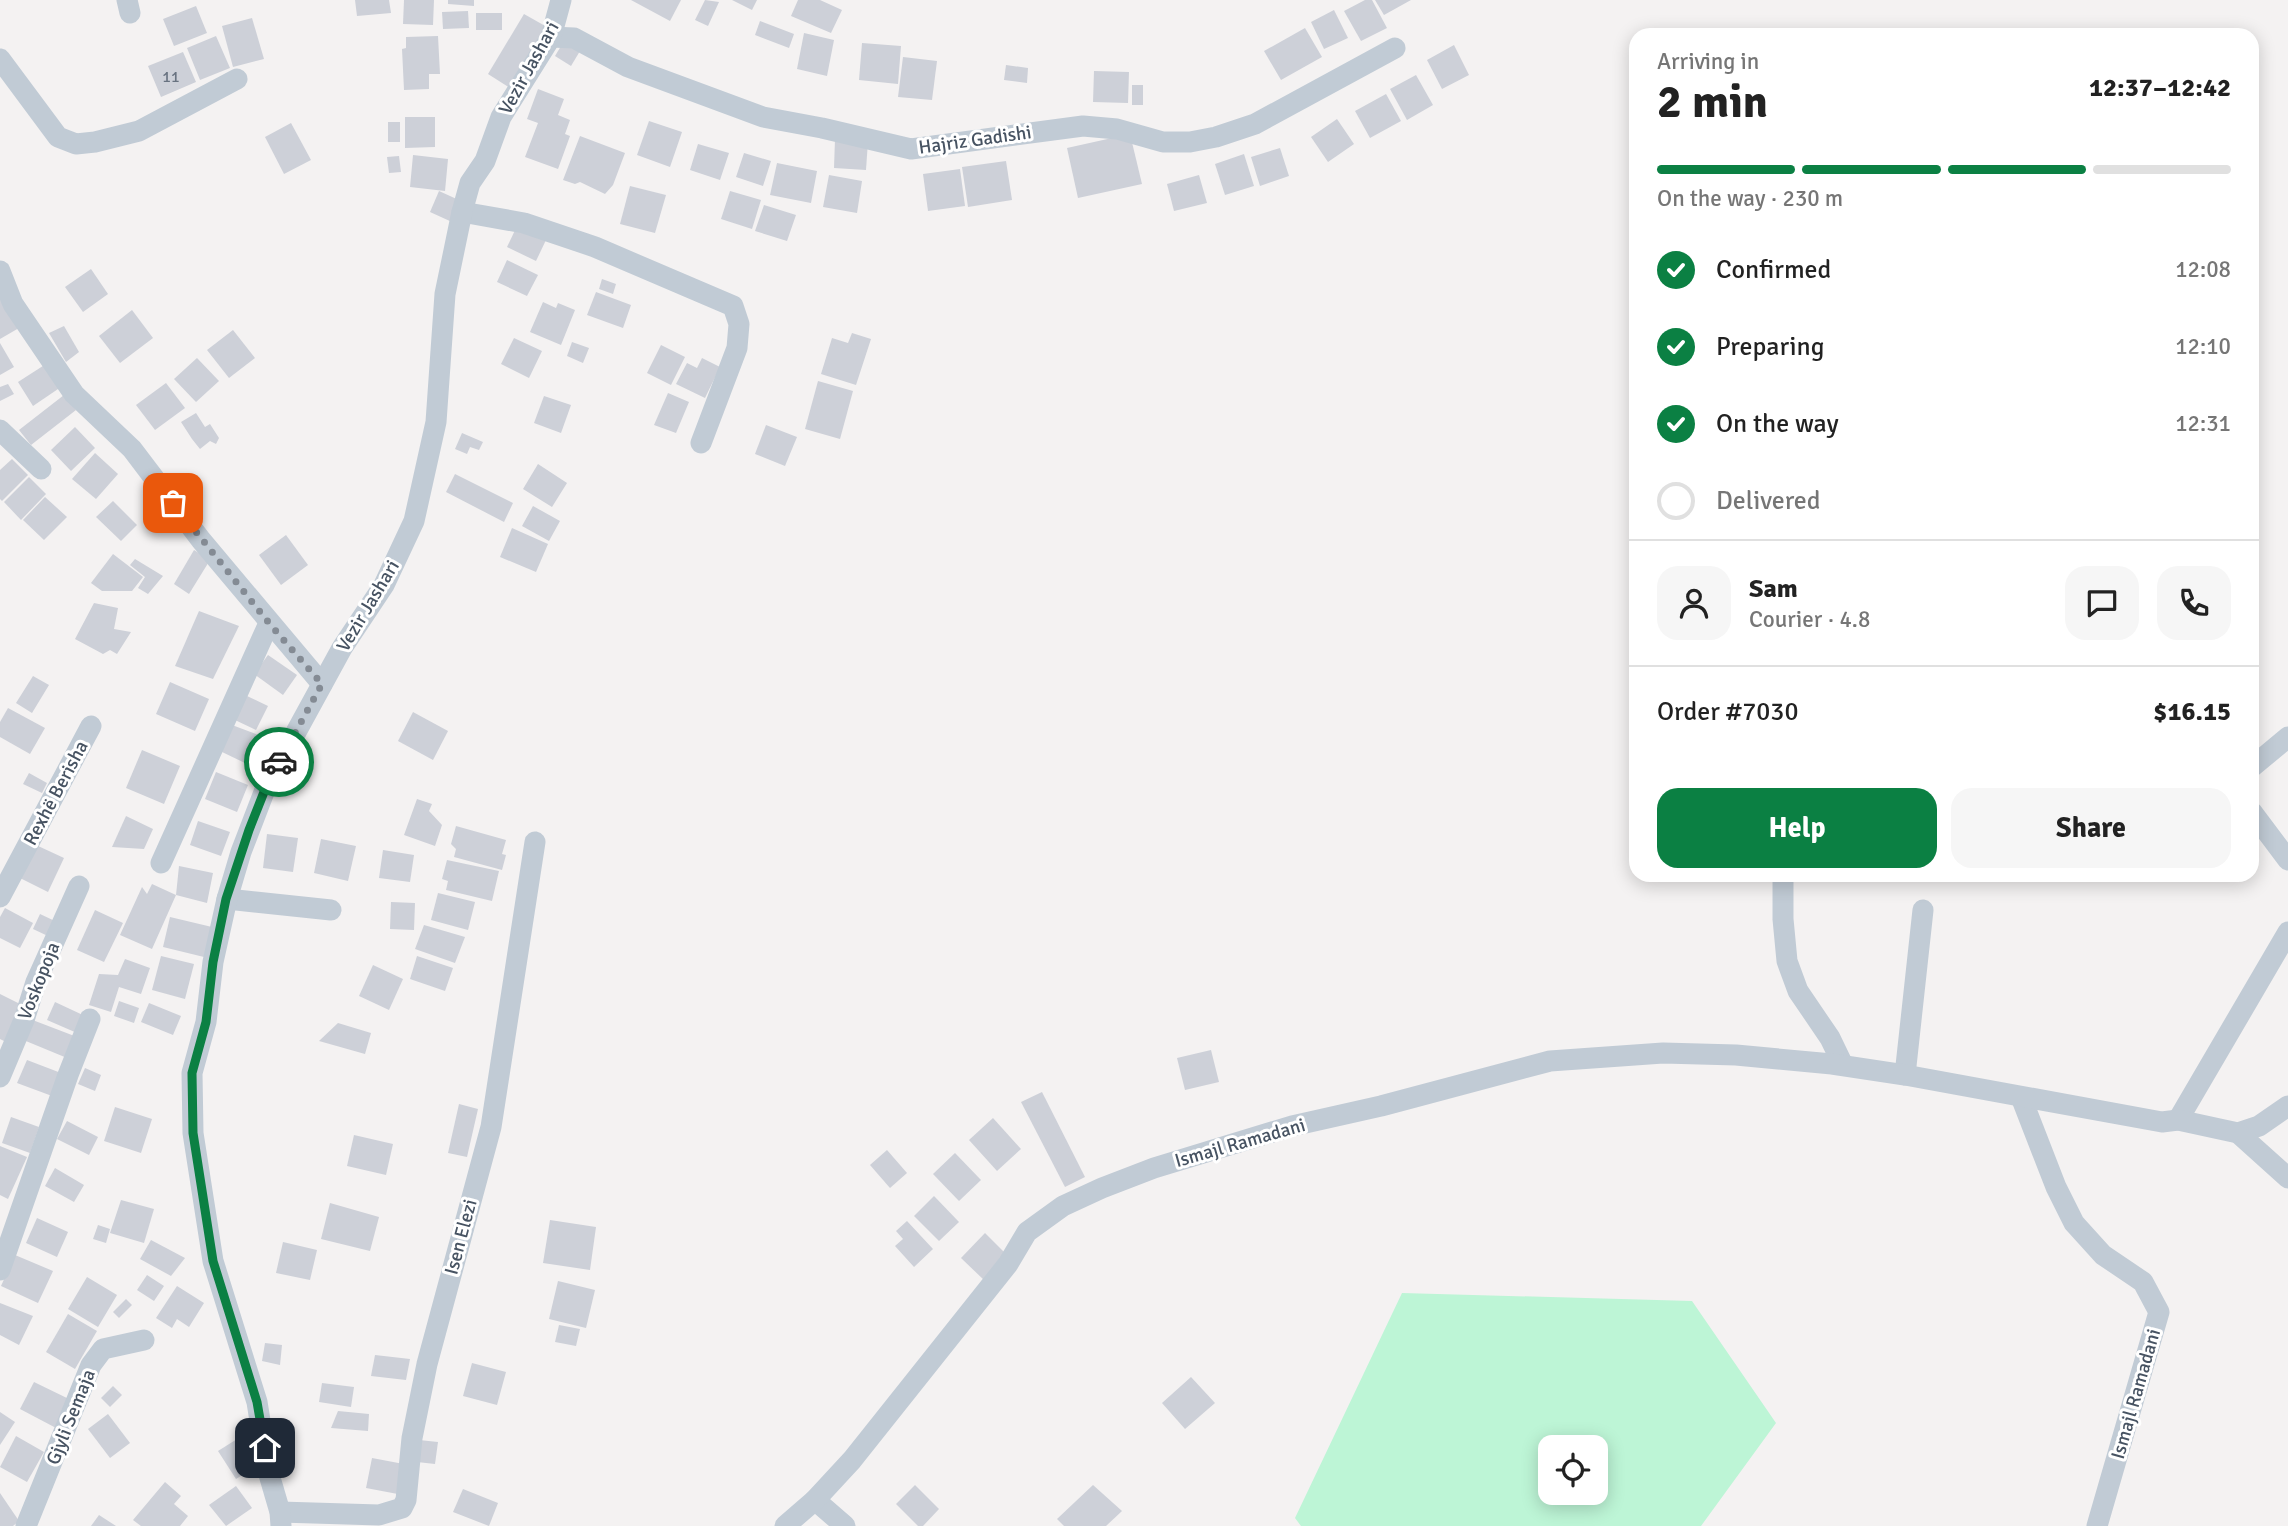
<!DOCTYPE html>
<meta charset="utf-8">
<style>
body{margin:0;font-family:Signika,sans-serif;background:#f6f6f6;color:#222;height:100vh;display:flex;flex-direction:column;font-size:26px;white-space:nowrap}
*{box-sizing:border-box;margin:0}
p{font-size:23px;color:#767676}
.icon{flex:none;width:38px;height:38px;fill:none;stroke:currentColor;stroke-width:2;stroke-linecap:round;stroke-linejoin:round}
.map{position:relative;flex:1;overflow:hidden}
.sheet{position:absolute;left:1629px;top:28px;width:630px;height:854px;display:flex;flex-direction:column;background:#fff;border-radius:21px;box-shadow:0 4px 18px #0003}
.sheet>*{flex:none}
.fabs{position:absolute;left:1538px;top:1435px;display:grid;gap:14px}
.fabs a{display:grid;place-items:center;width:70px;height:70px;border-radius:14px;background:#fff;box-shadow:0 4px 18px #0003;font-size:35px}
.pin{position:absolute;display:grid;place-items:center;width:60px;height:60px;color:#fff;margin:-30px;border-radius:14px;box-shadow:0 4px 10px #0006}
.courier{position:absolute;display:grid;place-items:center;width:70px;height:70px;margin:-35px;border:5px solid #0b8043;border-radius:50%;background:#fff;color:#222;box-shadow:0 2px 9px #0007}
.overview em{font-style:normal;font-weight:700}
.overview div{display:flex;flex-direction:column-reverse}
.overview{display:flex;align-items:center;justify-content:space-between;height:119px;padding:0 28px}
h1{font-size:46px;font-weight:700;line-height:52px}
.bar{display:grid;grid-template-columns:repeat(4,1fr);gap:10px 7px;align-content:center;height:84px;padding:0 28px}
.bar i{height:9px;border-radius:5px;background:#e0e0e0}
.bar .selected{background:#0b8043}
.bar p{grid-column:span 4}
.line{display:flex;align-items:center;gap:18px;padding:0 28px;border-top:2px solid #e0e0e0}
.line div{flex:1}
.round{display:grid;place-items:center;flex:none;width:74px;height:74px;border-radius:21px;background:#f6f6f6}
ol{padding:0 28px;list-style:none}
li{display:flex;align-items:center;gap:21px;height:77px}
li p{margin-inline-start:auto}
li .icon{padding:7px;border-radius:50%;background:#0b8043;color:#fff;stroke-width:4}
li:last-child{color:#767676}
li i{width:38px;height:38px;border:4px solid #e0e0e0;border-radius:50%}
.cta{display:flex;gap:14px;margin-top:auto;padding:14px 28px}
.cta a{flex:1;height:80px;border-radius:21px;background:#0b8043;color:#fff;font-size:28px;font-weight:700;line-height:80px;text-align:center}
.cta a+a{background:#f6f6f6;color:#222}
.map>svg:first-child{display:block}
.green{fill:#bdf5d6;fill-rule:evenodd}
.building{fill:#cdd0d8}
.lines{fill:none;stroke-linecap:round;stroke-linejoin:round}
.minor{stroke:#c1cbd5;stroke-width:21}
.done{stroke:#848b94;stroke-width:7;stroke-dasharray:0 12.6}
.route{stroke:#0b8043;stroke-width:9}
.labels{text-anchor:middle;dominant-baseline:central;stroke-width:6;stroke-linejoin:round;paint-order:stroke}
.number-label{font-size:16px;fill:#687280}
.street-label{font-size:19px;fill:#475362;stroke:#fff}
</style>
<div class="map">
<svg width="2288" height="1526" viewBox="0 0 2288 1526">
<rect width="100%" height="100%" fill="#f4f2f2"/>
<!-- green -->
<path class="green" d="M1402 1293 1692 1301 1776 1423 1701 1526H1301L1295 1518ZM1550 1447H1596V1493H1550Z"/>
<!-- building -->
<g class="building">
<polygon points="355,0 389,0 391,13 357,16"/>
<polygon points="404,0 434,0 433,25 403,24"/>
<polygon points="448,0 474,0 474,6 448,4"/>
<polygon points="631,0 681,0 670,21"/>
<polygon points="705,0 719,2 708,26 695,20"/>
<polygon points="732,0 757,0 752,10"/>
<polygon points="798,0 820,0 842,10 831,33 791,16"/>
<polygon points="1365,0 1372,0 1387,28 1361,41 1344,11"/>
<polygon points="1375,0 1411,0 1384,15"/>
<polygon points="196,6 207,33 174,46 163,19"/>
<polygon points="1334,10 1348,38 1324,49 1311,22"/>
<polygon points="468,11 469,28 443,29 442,12"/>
<rect x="476" y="13" width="26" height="17"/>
<polygon points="524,14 547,27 510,88 488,74"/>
<polygon points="252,18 264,59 233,67 222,26"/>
<polygon points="760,21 794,34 789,48 755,35"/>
<polygon points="1305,28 1322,57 1281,80 1264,51"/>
<polygon points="804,33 834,40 827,76 797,69"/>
<polygon points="216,36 230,68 200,80 187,48"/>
<polygon points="438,36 440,74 429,74 429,89 404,90 402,49 406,48 406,37"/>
<polygon points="564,41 580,51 571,66 555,56"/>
<polygon points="862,43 901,46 898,84 859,80"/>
<polygon points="1454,45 1469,75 1442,89 1427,60"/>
<polygon points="183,52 196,82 161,97 148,66"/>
<polygon points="903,57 937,61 932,100 898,97"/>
<polygon points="1006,65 1028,68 1027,83 1004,80"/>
<polygon points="1094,71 1129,72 1128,103 1093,102"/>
<polygon points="1416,75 1433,105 1407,120 1390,89"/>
<rect x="1132" y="85" width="11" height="20"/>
<polygon points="538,89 564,99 558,115 570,120 565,134 570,136 558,169 525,157 538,123 527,119"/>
<polygon points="1386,94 1401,121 1370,138 1355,111"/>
<polygon points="405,117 435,117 435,147 405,148"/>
<polygon points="1337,119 1354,144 1328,162 1311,137"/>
<polygon points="649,121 682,132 670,167 637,155"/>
<rect x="388" y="122" width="12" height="20"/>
<polygon points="291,123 311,160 284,174 265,137"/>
<polygon points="1130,134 1142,184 1078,198 1067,148"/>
<polygon points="580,136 625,153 613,185 605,194 580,182 575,184 563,180"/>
<polygon points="835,139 868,141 866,170 834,168"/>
<polygon points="698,144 729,153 720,180 690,170"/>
<polygon points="1280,148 1289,176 1260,186 1251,157"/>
<polygon points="744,153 771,161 763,186 736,177"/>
<polygon points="1244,154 1254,186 1225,195 1215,164"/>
<polygon points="413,155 448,159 445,191 410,187"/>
<polygon points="399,156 401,172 389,173 387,157"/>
<polygon points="1006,161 1012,200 968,207 962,167"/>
<polygon points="777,163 817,171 811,203 770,195"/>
<polygon points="960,169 965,206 928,211 923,174"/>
<polygon points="829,175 862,181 857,213 823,207"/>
<polygon points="1199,175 1207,203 1174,211 1167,184"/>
<polygon points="630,186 666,195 655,233 620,224"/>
<polygon points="439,191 461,201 452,222 430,212"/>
<polygon points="730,191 761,200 752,229 721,219"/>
<polygon points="764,205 796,215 787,241 755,231"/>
<polygon points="517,226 546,240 536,261 507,247"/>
<polygon points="507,260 538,275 527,296 497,282"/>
<polygon points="91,269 108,294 83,312 65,287"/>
<polygon points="602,279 616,284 613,294 599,289"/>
<polygon points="596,292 631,305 623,328 587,315"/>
<polygon points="0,294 19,328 0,339"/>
<polygon points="543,302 556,308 558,303 575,310 561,345 530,332"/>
<polygon points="132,310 153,338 120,363 99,336"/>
<polygon points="64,326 79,352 66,362 49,333"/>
<polygon points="233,330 255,358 229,378 207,350"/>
<polygon points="852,333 871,339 856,385 821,374 832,338 848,343"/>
<polygon points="514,338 542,351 529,378 501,364"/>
<polygon points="572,342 589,348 583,363 567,356"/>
<polygon points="0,343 14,367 0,375"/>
<polygon points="661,345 685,357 671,385 647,373"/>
<polygon points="197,358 219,381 196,402 174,379"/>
<polygon points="702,358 720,367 705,398 676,384 687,363 697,368"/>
<polygon points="46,364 61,387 33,406 18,382"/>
<polygon points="818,381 853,391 840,439 805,429"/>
<polygon points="166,383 185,408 155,430 136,405"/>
<polygon points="8,384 14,394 0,401 0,387"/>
<polygon points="668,393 689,402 676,433 654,425"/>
<polygon points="64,395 76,410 31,445 19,430"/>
<polygon points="544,396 571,405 561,433 534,423"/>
<polygon points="196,413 205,427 210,424 219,438 216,444 210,441 200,449 192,439 181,422"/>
<polygon points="766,425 797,437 785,466 755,454"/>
<polygon points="75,427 95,448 71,471 51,450"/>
<polygon points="462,433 483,442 479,450 470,447 467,454 455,449"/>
<polygon points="95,453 118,474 96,499 72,479"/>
<polygon points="12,459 28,475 2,501 0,499 0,470"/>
<polygon points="538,464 567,483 552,507 523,489"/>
<polygon points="455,474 513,503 504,522 446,492"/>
<polygon points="29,477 46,494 21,520 4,502"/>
<polygon points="45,497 67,517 44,540 23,520"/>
<polygon points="113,501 137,525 121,541 96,517"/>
<polygon points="533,506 560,521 549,541 522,526"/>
<polygon points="512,528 548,544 536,572 500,557"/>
<polygon points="286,535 308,565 281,585 259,555"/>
<polygon points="194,550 210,560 189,594 174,584"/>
<polygon points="113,554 143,577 132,591 102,591 91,583"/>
<polygon points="135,559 163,576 148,594 138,588 145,577 130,565"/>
<polygon points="94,603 118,608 114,629 131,632 117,654 110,650 103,654 75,639"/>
<polygon points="199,611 239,626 213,679 175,666"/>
<polygon points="268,655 297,675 283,695 254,674"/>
<polygon points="33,676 49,685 32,713 16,703"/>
<polygon points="170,682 209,699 195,731 156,714"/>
<polygon points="247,696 268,706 256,730 235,720"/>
<polygon points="8,708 45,728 30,754 0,737 0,722"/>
<polygon points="413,712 448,731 433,760 398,741"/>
<polygon points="232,725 261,736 247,764 220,751"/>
<polygon points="142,750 180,766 164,804 126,788"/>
<polygon points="216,772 248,785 237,812 205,799"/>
<polygon points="29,773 47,783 42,793 23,784"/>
<polygon points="417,799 432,804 429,811 442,825 435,846 404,835"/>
<polygon points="126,816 153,829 144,849 112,847"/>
<polygon points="198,821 230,832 221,856 190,845"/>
<polygon points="456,826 506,840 502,854 506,855 502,870 454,857 456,849 451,844"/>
<polygon points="267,834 298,838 293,872 263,868"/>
<polygon points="321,839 356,846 348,881 314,873"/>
<polygon points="36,845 64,858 48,892 20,878"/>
<polygon points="383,850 414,855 410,882 379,878"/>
<polygon points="447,860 499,871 492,901 446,890 448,881 442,879"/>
<polygon points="179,866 213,873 207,903 176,895"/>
<polygon points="152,884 176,895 152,949 120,935 142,887 147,894"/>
<polygon points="438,893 475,902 468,930 431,920"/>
<polygon points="391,902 415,903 414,930 390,929"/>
<polygon points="5,908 33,923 20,948 0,938 0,917"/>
<polygon points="95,910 123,923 104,962 77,950"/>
<polygon points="40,914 57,922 50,937 33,929"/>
<polygon points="170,917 212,927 204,957 163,947"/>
<polygon points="424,925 465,937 455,963 415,949"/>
<polygon points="161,956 194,964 185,999 152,990"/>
<polygon points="417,956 453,968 445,991 410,979"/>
<polygon points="125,959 150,968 141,994 119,987 111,1012 89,1005 99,974 118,975"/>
<polygon points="373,965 403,979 389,1010 359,996"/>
<polygon points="0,994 24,1006 6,1042 0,1039"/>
<polygon points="119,1001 139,1008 134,1023 114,1016"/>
<polygon points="55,1002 85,1016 77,1033 47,1020"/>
<polygon points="149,1003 181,1016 173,1035 141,1022"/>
<polygon points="30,1019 77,1037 67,1058 21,1039"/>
<polygon points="338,1023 371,1033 365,1054 319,1041"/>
<polygon points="1211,1050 1219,1082 1185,1090 1177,1058"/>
<polygon points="27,1060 61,1073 52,1096 17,1083"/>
<polygon points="85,1068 101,1075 95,1091 78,1084"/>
<polygon points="1042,1092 1085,1177 1065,1187 1021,1102"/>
<polygon points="459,1104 478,1109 467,1157 448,1153"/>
<polygon points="115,1107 152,1119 141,1153 104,1141"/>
<polygon points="11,1117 39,1127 30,1153 2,1143"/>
<polygon points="993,1118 1021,1149 997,1171 969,1140"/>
<polygon points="67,1121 98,1137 89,1155 57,1139"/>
<polygon points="354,1135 393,1144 386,1175 347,1166"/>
<polygon points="0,1146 27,1157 8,1199 0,1195"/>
<polygon points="887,1150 907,1173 890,1188 870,1165"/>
<polygon points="955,1153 981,1180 959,1201 933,1174"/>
<polygon points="55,1168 84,1185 74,1202 45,1186"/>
<polygon points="934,1196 959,1222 939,1241 914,1216"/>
<polygon points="121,1200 154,1209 144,1243 110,1233"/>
<polygon points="330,1203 379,1217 370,1251 321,1239"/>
<polygon points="37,1218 68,1232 57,1257 26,1243"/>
<polygon points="550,1220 596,1227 590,1270 543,1263"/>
<polygon points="907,1221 933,1249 914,1267 895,1246 903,1239 896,1231"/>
<polygon points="98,1225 110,1229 106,1243 93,1239"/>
<polygon points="985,1233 1009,1257 985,1281 961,1258"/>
<polygon points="151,1240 185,1258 171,1276 140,1259"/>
<polygon points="283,1242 317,1250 310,1280 276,1273"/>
<polygon points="15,1255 53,1271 38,1303 1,1286"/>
<polygon points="147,1275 164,1286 154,1301 137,1290"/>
<polygon points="87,1277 117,1295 98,1327 68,1309"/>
<polygon points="558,1281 595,1290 586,1328 549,1319"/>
<polygon points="177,1286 204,1303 189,1327 177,1319 172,1328 156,1318"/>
<polygon points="126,1299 132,1305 119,1318 113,1312"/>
<polygon points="0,1303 33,1316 19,1345 0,1335"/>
<polygon points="68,1314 97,1331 75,1369 46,1352"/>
<polygon points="559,1325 580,1329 576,1346 555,1342"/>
<polygon points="265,1343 282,1345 280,1365 262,1361"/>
<polygon points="375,1355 410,1359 406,1380 371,1376"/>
<polygon points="472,1363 506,1372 497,1405 463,1396"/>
<polygon points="1191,1377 1215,1403 1185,1429 1162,1403"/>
<polygon points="34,1382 71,1400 58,1429 20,1409"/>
<polygon points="322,1383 354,1387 351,1407 319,1402"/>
<polygon points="113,1386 122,1395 110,1407 101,1398"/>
<polygon points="338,1411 369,1414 368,1431 331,1428"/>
<polygon points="0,1412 15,1422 0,1445"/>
<polygon points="108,1414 130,1443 110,1458 88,1429"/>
<polygon points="245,1434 263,1462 236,1479 218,1451"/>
<polygon points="16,1436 44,1452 27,1482 0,1467"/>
<polygon points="419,1440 438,1442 435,1464 417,1462"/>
<polygon points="372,1458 409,1465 403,1495 366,1488"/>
<polygon points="165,1482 181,1496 174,1504 188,1516 180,1526 141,1526 133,1520"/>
<polygon points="915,1485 939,1509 923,1526 918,1526 896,1504"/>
<polygon points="1093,1485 1122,1511 1106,1526 1064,1526 1057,1519"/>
<polygon points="236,1486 252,1508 226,1526 209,1505"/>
<polygon points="463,1489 498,1503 489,1526 453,1512"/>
<polygon points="0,1493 19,1521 13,1526 0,1526"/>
<polygon points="99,1515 116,1526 91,1526"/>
</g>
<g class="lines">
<!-- minor -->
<g class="minor">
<polyline points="127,0 130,13"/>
<polyline points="551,37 574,38 628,67 763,117 822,128 911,149 1083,126 1117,129 1163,142 1190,142 1216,137 1255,124 1395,48"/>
<polyline points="0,59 58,137 76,144 95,142 139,131 237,79"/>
<polyline points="462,212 524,223 595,247 733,306 739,324 737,348 701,443"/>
<polyline points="0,271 13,304 74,394 132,449 201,540 322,684"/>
<polyline points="0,430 41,469"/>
<polyline points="2252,767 2288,737"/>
<polyline points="2252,812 2288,860"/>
<polyline points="161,863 269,623"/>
<polyline points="1783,875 1783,919 1787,961 1798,991 1830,1038 1843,1065"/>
<polyline points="0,897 91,726"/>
<polyline points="227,899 331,910"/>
<polyline points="1905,1075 1923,910"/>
<polyline points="0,1077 24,1020 36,982 79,886"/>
<polyline points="2021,1097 2056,1187 2074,1223 2103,1255 2143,1282 2159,1312 2097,1526"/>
<polyline points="2178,1120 2288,932"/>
<polyline points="2238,1133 2259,1126 2288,1106"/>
<polyline points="0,1270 68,1075 90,1019"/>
<polyline points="815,1500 845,1526"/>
<polyline points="280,1512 379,1515 402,1508 406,1500 412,1438 427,1364 491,1127 535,842"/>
<polyline points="26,1526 91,1365 103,1349 144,1340"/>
<polyline points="281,1526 280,1512 268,1471 257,1402 213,1261 193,1133 192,1073 206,1022 213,962 227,899 241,852 266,787 342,648 384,585 414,521 436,422 445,294 462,212 470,183 485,161 501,117 551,37 561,0"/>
<polyline points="785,1526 815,1500 852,1460 1008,1264 1027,1232 1063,1206 1102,1188 1154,1168 1292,1126 1381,1106 1550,1061 1663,1053 1736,1055 1832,1064 1905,1075 2162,1122 2178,1120 2238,1133 2288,1178"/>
</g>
</g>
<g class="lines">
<!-- done -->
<polyline class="done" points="173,503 269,623 322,684 279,762"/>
<!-- route -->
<polyline class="route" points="265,1448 257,1402 213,1261 193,1133 192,1073 206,1022 213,962 226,899 249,830 266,787 279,762"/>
</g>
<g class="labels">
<!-- number labels -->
<g class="number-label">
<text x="171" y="77">11</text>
</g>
<!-- street labels -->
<g class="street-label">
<text transform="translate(529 68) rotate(-61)">Vezir Jashari</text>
<text transform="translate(975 140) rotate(-8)">Hajriz Gadishi</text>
<text transform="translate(368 606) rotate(-59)">Vezir Jashari</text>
<text transform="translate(56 793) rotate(-62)">Rexhë Berisha</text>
<text transform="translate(39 981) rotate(-68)">Voskopoja</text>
<text transform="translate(1240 1143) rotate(-16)">Ismajl Ramadani</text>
<text transform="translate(461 1237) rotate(-75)">Isen Elezi</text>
<text transform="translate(2136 1394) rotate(-74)">Ismajl Ramadani</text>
<text transform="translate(71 1417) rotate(-68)">Gjyli Semaja</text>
</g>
</g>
</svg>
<div class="fabs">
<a><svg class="icon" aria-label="locate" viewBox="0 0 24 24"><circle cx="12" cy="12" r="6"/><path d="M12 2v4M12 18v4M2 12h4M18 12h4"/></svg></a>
</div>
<div class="pin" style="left:173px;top:503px;background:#ea580c"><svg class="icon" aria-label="bag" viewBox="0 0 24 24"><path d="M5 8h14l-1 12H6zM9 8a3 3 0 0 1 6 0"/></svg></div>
<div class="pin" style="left:265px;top:1448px;background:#1f2937"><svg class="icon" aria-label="home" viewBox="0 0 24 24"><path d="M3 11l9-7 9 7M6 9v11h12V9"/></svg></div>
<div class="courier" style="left:279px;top:762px"><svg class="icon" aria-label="car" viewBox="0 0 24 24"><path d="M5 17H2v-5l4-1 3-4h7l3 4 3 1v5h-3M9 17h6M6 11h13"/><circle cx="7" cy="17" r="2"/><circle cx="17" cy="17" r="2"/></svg></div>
<section class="sheet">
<div class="overview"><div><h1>2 min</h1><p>Arriving in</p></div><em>12:37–12:42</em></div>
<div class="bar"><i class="selected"></i><i class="selected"></i><i class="selected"></i><i></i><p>On the way · 230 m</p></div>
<ol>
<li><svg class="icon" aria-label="check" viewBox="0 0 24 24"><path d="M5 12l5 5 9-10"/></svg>Confirmed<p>12:08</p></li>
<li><svg class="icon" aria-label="check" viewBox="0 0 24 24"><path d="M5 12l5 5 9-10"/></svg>Preparing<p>12:10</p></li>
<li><svg class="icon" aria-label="check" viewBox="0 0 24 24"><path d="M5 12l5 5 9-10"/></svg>On the way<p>12:31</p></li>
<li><i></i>Delivered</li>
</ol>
<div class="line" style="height:126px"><a class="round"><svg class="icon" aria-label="person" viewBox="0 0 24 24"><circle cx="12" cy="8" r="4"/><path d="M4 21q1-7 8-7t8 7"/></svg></a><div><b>Sam</b><p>Courier · 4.8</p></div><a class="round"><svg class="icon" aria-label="chat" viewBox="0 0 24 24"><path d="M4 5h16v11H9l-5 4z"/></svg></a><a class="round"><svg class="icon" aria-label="phone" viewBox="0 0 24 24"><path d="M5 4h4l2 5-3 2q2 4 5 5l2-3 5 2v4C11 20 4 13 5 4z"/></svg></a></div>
<div class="line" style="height:91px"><div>Order #7030</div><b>$16.15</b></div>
<div class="cta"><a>Help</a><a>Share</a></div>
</section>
</div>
